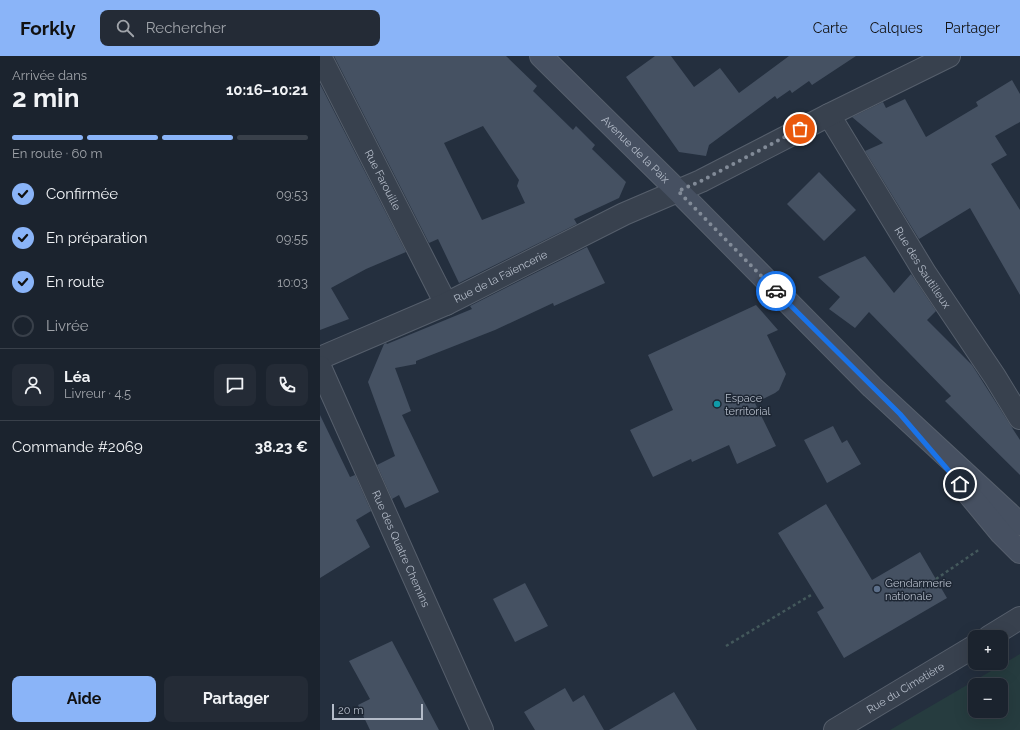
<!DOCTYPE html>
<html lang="fr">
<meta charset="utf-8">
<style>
body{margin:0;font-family:Raleway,sans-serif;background:#242b36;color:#f1f3f6;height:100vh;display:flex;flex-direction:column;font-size:15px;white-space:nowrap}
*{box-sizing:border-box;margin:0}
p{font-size:13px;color:#a0a4aa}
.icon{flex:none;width:22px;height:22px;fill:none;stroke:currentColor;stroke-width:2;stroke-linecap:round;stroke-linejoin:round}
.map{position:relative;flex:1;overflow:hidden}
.drawer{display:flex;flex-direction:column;background:#1b232e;width:320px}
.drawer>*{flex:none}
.tools{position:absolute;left:648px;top:574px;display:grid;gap:8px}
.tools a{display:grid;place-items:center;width:40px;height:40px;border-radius:8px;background:#1b232e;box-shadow:0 4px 16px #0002,0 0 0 1px #39404a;font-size:20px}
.scale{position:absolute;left:12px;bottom:10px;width:91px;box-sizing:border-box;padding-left:4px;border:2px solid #b4bcc9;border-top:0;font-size:11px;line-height:14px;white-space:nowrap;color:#b4bcc9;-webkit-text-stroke:3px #1d2633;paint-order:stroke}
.pin{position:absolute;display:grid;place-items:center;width:34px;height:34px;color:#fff;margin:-17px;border:2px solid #fff;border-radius:50%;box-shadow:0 1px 4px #0007}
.courier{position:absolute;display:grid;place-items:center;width:40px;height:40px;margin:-20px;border:3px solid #1a73e8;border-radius:50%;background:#fff;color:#222;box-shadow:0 1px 5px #0007}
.overview em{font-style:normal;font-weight:700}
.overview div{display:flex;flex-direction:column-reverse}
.overview{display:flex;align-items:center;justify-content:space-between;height:68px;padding:0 12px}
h1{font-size:26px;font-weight:700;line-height:30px}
.bar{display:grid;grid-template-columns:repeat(4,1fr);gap:6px 4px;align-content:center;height:48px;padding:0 12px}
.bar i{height:5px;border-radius:3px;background:#39404a}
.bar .selected{background:#8ab4f8}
.bar p{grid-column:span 4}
.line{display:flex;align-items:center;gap:10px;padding:0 12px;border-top:1px solid #39404a}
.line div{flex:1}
.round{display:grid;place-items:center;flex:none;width:42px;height:42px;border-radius:8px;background:#242b36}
ol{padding:0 12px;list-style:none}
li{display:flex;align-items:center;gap:12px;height:44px}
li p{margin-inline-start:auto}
li .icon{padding:4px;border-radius:50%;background:#8ab4f8;color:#111;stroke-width:4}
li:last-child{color:#a0a4aa}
li i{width:22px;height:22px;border:2px solid #39404a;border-radius:50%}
.cta{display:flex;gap:8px;margin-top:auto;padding:8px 12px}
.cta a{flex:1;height:46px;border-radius:8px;background:#8ab4f8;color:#111;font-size:16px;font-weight:700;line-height:46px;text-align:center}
.cta a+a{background:#242b36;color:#f1f3f6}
header{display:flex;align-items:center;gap:24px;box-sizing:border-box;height:56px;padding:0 20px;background:#8ab4f8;color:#111}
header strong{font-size:19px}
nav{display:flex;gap:22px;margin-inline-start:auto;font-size:14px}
.search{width:280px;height:36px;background:#242b36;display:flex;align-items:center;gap:10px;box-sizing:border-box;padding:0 14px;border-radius:8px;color:#a0a4aa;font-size:15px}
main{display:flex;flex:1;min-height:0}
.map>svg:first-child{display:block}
.green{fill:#263c3f;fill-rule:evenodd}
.building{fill:#455162;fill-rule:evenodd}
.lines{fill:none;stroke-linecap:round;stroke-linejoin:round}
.street-casing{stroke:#565f6c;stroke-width:24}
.secondary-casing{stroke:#565f6c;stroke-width:24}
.path{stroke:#44595c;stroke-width:2.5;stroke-dasharray:3 3;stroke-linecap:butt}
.street{stroke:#38414e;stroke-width:22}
.secondary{stroke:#465061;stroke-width:22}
.done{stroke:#828b98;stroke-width:4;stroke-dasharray:0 7.2}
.route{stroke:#1a73e8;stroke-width:5}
.culture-dot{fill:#0f9aa8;stroke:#1d2633;stroke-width:1.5}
.service-dot{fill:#5c6f8a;stroke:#1d2633;stroke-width:1.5}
.labels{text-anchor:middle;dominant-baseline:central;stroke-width:3;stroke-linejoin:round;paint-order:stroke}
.street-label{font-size:11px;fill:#b4bcc9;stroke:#1d2633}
.poi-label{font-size:11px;fill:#b4bcc9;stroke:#1d2633;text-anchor:start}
</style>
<header>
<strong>Forkly</strong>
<div class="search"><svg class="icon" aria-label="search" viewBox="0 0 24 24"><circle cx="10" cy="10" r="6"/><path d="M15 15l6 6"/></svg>Rechercher</div>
<nav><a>Carte</a><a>Calques</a><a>Partager</a></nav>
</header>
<main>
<section class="drawer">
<div class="overview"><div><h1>2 min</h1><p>Arrivée dans</p></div><em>10:16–10:21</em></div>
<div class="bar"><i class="selected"></i><i class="selected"></i><i class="selected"></i><i></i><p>En route · 60 m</p></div>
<ol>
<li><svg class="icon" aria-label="check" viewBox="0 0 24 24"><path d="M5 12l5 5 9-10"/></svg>Confirmée<p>09:53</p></li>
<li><svg class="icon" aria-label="check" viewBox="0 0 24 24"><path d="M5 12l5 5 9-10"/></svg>En préparation<p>09:55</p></li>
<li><svg class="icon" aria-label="check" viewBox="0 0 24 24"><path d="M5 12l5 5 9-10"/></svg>En route<p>10:03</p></li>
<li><i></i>Livrée</li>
</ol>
<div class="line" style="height:72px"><a class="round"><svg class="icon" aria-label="person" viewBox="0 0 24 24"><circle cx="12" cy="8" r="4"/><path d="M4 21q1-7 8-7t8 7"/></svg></a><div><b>Léa</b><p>Livreur · 4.5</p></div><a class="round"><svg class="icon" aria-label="chat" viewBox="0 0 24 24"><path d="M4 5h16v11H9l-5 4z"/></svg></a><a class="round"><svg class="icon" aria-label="phone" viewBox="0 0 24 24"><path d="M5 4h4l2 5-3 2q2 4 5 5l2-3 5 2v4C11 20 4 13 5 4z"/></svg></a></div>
<div class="line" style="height:52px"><div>Commande #2069</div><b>38.23 €</b></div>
<div class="cta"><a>Aide</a><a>Partager</a></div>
</section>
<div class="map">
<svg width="700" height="674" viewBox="0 0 700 674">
<rect width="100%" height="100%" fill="#242f3e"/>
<!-- green -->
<path class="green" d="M700 598V674H570ZM655 629H681V655H655Z"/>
<!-- building -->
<g class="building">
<path d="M14 0H186L217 30 213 35 253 74 256 70 275 89 272 93 306 126 299 142 254 163 257 168 139 227 118 183 109 187ZM163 70 199 124 197 130 205 147 162 164 124 87Z"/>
<polygon points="335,0 351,0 374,31 400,12 419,37 469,0 536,0 492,29 489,25 472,37 470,34 457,43 455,40 389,89 386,100 359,96 306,21"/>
<polygon points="692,24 700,38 700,66 675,80 687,99 671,108 700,154 700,239 650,152 599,183 545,95 563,87 532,61 563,46 566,52 585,43 606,81 658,50 656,46"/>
<polygon points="0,28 86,196 46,213 11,232 29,263 0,274"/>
<polygon points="499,116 536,154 504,185 467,148"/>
<polygon points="267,191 285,227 234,250 233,247 175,274 96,305 96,308 75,312 91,355 82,359 119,436 85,452 79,439 72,443 57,409 75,400 48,326 64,288 66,287 67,288 152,253 150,250"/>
<polygon points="545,200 574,237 591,218 616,255 607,264 652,309 700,384 700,419 625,345 631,340 549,256 535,272 509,253 520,241 498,221"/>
<polygon points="436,249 458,274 447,279 466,318 459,334 455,337 435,347 456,390 417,408 409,389 372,406 371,403 333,421 310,374 353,354 328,299"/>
<polygon points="0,359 30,421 35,419 51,455 36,464 50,491 0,522"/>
<polygon points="513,370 522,387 527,384 541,408 507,427 484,384"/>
<polygon points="506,448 552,524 600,496 627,542 524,602 497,556 504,552 458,477"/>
<polygon points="205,527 228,570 195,586 173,543"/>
<polygon points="72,585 119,674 50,674 38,649 50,643 29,605"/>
<polygon points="245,632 253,646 264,639 284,674 215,674 204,656"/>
<polygon points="354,636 377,674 289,674"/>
</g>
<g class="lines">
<!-- street casing -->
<g class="street-casing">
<g id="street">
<path id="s1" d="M0 0 126 248"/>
<path id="s2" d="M509 59 605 217 675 321 700 362"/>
<path id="s3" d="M0 302 126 248 304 158 381 125 509 59 629 0"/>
<path id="s4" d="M0 311 162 674"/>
<polyline points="669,581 700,562"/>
<path id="s5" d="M515 674 655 590"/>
</g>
</g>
<!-- secondary casing -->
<g class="secondary-casing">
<g id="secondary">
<path id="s6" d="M221 0 358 135 552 331 700 468"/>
<polyline points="643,431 681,477 700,496"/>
</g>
</g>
<!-- path -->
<g class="path">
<polyline points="616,523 660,493"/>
<polyline points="406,590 491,539"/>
</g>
<!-- street -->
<use href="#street" class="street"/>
<!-- secondary -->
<use href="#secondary" class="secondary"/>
</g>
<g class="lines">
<!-- done -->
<polyline class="done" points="456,235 358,135 381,125 480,73"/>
<!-- route -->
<polyline class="route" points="456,235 580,358 640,428"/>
</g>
<!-- markers -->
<circle class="culture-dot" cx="397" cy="348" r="4"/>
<circle class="service-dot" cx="557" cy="533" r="4"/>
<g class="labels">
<!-- street labels -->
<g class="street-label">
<text stroke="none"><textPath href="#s6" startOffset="133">Avenue de la Paix</textPath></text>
<text stroke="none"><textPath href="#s1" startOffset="139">Rue Farouille</textPath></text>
<text stroke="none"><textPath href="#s2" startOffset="179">Rue des Sautilleux</textPath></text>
<text stroke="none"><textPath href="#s3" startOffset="198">Rue de la Faïencerie</textPath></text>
<text stroke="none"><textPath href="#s4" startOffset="199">Rue des Quatre Chemins</textPath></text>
<text stroke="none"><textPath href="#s5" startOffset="82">Rue du Cimetière</textPath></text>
</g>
<!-- poi labels -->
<g class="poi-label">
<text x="405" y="342">Espace<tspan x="405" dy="13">territorial</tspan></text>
<text x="565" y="527">Gendarmerie<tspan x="565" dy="13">nationale</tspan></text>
</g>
</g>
</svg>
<div class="tools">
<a>+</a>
<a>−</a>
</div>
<div class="scale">20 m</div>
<div class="pin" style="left:480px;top:73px;background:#ea580c"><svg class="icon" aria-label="bag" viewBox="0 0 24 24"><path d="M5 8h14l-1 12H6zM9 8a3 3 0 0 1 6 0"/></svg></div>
<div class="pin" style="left:640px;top:428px;background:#1f2937"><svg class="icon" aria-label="home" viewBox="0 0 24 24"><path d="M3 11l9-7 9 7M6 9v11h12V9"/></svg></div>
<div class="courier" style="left:456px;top:235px"><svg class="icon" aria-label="car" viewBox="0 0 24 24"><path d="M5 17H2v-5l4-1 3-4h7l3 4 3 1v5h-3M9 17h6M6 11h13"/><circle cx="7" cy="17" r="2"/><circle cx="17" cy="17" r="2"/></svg></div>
</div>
</main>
